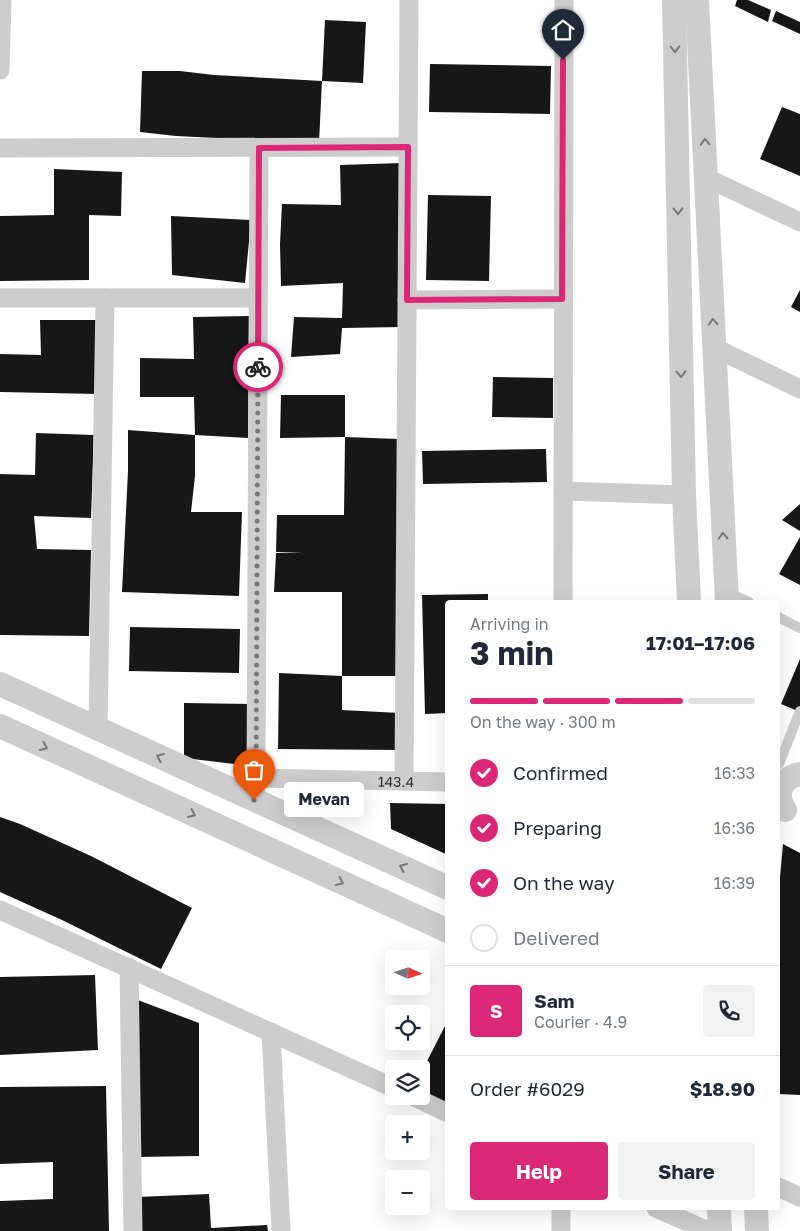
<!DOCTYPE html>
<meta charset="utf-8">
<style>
body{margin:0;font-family:"Golos Text",sans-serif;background:#f2f2f3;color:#1f2937;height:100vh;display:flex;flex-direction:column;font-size:19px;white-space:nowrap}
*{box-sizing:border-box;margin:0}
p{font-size:16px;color:#747a83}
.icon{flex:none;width:28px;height:28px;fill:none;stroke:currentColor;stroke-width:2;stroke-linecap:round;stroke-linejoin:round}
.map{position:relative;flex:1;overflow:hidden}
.side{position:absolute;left:445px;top:600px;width:335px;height:610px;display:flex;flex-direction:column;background:#fff;border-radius:5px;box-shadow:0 5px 20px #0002}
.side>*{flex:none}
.needle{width:32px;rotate:93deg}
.controls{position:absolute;left:385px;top:950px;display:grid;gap:10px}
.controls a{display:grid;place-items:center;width:45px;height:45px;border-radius:5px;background:#fff;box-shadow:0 5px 20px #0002;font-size:25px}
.pin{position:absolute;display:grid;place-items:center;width:42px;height:42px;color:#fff;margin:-51px -21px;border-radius:50% 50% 50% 0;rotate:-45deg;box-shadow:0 0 5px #0007}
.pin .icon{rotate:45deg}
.courier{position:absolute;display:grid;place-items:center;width:50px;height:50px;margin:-25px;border:4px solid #db2777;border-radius:50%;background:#fff;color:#222;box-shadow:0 1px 6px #0007}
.bubble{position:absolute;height:35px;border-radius:5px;background:#fff;box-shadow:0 5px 20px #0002;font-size:16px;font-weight:700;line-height:35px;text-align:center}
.head em{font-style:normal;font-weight:700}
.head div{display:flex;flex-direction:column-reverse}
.head{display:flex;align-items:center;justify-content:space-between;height:85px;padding:0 25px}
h1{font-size:32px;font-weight:700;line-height:38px}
.bar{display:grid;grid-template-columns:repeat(4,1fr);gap:8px 5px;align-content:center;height:60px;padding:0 25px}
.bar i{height:6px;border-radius:4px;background:#e0e1e3}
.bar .on{background:#db2777}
.bar p{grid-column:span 4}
.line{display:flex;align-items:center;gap:12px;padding:0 25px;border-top:1px solid #e0e1e3}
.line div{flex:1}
.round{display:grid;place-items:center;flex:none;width:52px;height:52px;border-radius:5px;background:#f2f2f3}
ol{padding:0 25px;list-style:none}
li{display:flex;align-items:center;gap:15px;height:55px}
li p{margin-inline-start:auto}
li .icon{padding:5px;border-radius:50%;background:#db2777;color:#fff;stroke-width:4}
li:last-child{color:#747a83}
li i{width:28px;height:28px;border:2px solid #e0e1e3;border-radius:50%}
.button{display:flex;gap:10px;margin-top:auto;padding:10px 25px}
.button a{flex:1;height:58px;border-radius:5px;background:#db2777;color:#fff;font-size:20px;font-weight:700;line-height:58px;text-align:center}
.button a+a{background:#f2f2f3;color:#1f2937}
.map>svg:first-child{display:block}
.building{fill:#171717}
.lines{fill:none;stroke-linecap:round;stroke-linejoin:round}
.service{stroke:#cdcdcd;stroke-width:10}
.minor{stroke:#cdcdcd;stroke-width:19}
.tertiary{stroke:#cdcdcd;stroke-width:24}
.oneway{stroke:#777}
.done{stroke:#787878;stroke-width:5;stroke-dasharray:0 9}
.route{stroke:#db2777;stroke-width:6}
.labels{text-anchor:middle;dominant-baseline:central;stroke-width:5;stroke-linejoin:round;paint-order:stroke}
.street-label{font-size:14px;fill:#303030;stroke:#fff}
</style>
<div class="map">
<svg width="800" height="1231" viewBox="0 0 800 1231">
<rect width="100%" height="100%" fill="#fff"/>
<!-- building -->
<g class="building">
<polygon points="737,0 748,0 771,10 768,22 735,6"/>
<polygon points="776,11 800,22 800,34 772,21"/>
<polygon points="325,20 366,22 363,83 322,81"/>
<polygon points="430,64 551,66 550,114 429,112"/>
<polygon points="142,71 180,71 214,75 322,81 319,143 176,136 140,132"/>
<polygon points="782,107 800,114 800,176 760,159"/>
<polygon points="401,163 401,327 342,328 340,354 291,357 294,317 342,318 343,283 281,286 280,244 282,204 341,205 340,165"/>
<polygon points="54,169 122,172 121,216 89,215 89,280 0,281 0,216 54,215"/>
<polygon points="428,195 491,196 489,281 426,280"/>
<polygon points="171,216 251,220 245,283 172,275"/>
<polygon points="800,290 800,312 791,307"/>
<polygon points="249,316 248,438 195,435 194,397 140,397 140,358 194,359 193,317"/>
<polygon points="40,320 97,320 98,394 0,392 0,354 41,355"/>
<polygon points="493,377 553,378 553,418 492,417"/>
<polygon points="281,395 345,395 345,437 399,439 401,676 342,676 342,592 274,592 276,553 303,553 276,552 277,515 344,515 345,437 280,438"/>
<polygon points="128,430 195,435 195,476 191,512 242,512 239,596 122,592 128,471"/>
<polygon points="36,433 94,435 91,518 34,516 37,549 91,550 89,636 0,635 0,474 35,475"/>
<polygon points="546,449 547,482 423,484 422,451"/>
<polygon points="800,504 800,531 782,520"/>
<polygon points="800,537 800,585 779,574"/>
<polygon points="488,594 488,602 448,602 448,713 425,714 422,595"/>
<polygon points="130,627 240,629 239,673 129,671"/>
<polygon points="800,659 800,712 781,704"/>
<polygon points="279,673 342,676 342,710 400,713 397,750 278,749"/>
<polygon points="184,703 253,704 251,766 184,758"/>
<polygon points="390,803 448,804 448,855 391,829"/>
<polygon points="0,817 20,824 91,856 192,908 161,969 62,920 0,892"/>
<polygon points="783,844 800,853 800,1095 778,1094 778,900"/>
<polygon points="95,975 98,1050 0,1055 0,977"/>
<polygon points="135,999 199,1023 199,1156 137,1157"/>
<polygon points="446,1024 448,1025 448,1100 445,1105 421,1092 421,1073"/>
<polygon points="106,1086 109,1231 0,1231 0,1201 53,1199 53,1162 0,1164 0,1087"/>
<polygon points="209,1194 211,1228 267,1225 268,1231 139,1231 137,1197"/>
</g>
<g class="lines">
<!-- service -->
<g class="service">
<polyline points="727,592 749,602"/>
<polyline points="778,617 800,628"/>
<polyline points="779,764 800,711"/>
</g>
<!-- minor -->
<g class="minor">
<polyline points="0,70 2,0"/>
<polyline points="0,148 408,147"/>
<polyline points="707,178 800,222"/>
<polyline points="0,298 258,298"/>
<polyline points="407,300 563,299"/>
<polyline points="715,348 800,389"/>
<polyline points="563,491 684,495"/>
<polyline points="563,602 564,0"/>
<polyline points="98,729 105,298"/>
<path id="s1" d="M256 778 448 782"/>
<polyline points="404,781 409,0"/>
<polyline points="254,800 256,778 259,148"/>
<polyline points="0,910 394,1088"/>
<polyline points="129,967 133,1231"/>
<polyline points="271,1032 281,1231"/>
<polyline points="412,1096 448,1113"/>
<polyline points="778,1187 800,1197"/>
<polyline points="561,1208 561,1231"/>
<polyline points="656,1208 708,1231"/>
</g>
<!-- tertiary -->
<g class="tertiary">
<polyline points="674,0 684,495 689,602"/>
<polyline points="697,0 727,602"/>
<polyline points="0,684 448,888"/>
<polyline points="0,726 448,931"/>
<path d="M785 810C774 794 781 778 800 774"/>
<polyline points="719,1208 720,1231"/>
<polyline points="756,1208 757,1231"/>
</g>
</g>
<!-- one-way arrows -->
<defs><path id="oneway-chevron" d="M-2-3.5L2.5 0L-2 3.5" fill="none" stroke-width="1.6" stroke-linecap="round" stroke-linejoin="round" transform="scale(1.25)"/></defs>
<g class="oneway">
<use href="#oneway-chevron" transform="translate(675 49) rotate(89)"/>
<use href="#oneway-chevron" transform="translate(705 142) rotate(-93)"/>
<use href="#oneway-chevron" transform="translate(678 211) rotate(89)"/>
<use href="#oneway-chevron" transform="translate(713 322) rotate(-93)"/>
<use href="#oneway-chevron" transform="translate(681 374) rotate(89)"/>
<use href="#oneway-chevron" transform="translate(723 536) rotate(-93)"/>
<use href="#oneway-chevron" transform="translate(44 747) rotate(25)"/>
<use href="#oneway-chevron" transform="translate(160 757) rotate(-156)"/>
<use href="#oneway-chevron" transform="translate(192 814) rotate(25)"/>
<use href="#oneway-chevron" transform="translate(403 867) rotate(-156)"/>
<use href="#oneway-chevron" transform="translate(340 882) rotate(25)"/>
</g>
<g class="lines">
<!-- done -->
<polyline class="done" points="254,800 256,778 258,367"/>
<!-- route -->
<polyline class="route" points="258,367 259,148 408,147 407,300 562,299 563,60"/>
</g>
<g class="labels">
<!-- street labels -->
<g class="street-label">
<text stroke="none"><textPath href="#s1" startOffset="140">143.4</textPath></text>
</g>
</g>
</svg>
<div class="controls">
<a><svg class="needle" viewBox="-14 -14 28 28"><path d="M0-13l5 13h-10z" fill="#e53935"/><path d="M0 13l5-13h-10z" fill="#747a83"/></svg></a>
<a><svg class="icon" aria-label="locate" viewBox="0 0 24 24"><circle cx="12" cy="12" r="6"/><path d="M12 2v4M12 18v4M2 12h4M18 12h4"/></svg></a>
<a><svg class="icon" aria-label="layers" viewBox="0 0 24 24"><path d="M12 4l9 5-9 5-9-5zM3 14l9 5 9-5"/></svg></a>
<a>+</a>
<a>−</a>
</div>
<div class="pin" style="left:254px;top:800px;background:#ea580c"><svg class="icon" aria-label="bag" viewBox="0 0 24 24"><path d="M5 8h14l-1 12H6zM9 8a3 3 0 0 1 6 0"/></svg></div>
<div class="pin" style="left:563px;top:60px;background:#1f2937"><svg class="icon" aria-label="home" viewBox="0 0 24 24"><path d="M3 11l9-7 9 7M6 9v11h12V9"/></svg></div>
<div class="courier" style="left:258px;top:367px"><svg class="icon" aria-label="bike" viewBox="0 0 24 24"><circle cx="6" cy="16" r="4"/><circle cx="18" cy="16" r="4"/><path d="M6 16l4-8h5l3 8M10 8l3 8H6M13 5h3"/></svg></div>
<div class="bubble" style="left:284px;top:782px;width:80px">Mevan</div>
<section class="side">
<div class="head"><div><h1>3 min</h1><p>Arriving in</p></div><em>17:01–17:06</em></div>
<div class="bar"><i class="on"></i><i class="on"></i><i class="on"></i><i></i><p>On the way · 300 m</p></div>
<ol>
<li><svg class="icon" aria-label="check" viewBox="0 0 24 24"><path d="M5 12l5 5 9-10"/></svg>Confirmed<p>16:33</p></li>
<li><svg class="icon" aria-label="check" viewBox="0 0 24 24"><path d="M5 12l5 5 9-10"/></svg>Preparing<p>16:36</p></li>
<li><svg class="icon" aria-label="check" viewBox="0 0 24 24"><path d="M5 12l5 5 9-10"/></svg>On the way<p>16:39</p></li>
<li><i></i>Delivered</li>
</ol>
<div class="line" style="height:90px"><b class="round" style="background:#db2777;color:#fff">S</b><div><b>Sam</b><p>Courier · 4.9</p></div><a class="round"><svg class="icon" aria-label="phone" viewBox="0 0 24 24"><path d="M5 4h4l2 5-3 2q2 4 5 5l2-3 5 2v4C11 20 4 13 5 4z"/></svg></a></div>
<div class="line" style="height:65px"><div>Order #6029</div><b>$18.90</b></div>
<div class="button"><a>Help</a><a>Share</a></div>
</section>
</div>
